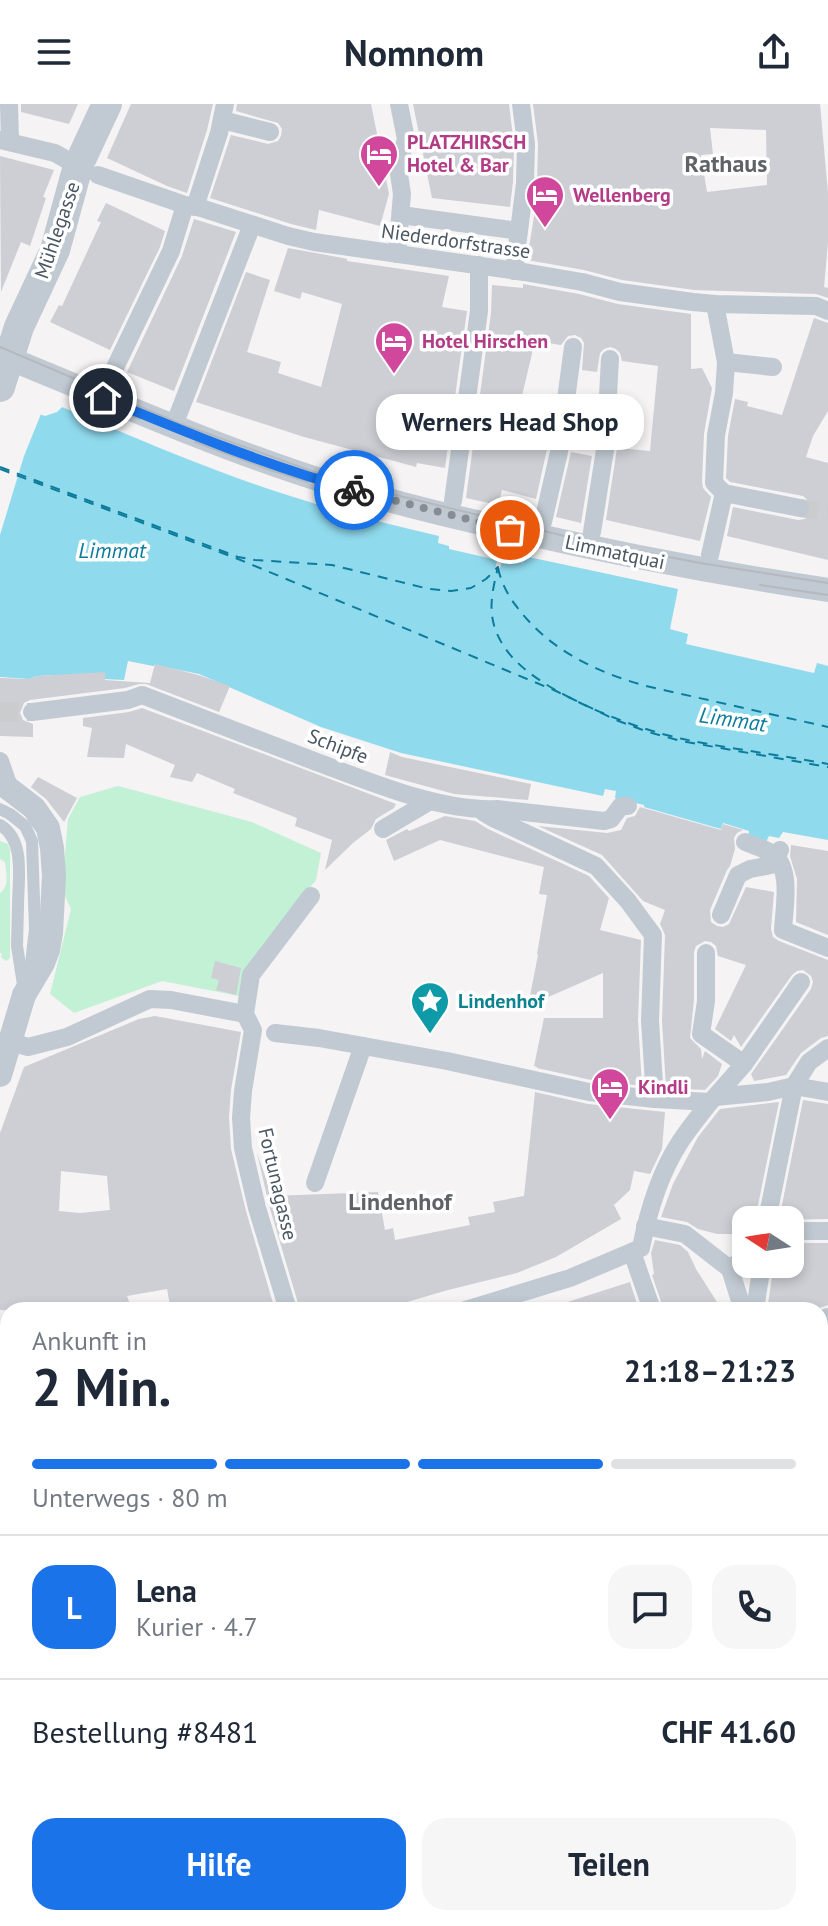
<!DOCTYPE html>
<html lang="de">
<meta charset="utf-8">
<style>
body{margin:0;font-family:"PT Sans",sans-serif;background:#f6f6f7;color:#1f2937;height:100vh;display:flex;flex-direction:column;font-size:30px;white-space:nowrap}
*{box-sizing:border-box;margin:0}
p{font-size:26px;color:#747a83}
.icon{flex:none;width:44px;height:44px;fill:none;stroke:currentColor;stroke-width:2;stroke-linecap:round;stroke-linejoin:round}
.map{position:relative;flex:1;overflow:hidden}
.details{position:absolute;left:0px;top:1198px;width:828px;height:624px;display:flex;flex-direction:column;background:#fff;border-radius:24px 24px 0 0;box-shadow:0 4px 12px #0003}
.details>*{flex:none}
.needle{width:52px;rotate:282deg}
.controls{position:absolute;left:732px;top:1102px;display:grid;gap:16px}
.controls a{display:grid;place-items:center;width:72px;height:72px;border-radius:16px;background:#fff;box-shadow:0 4px 12px #0003;font-size:40px}
.pin{position:absolute;display:grid;place-items:center;width:68px;height:68px;color:#fff;margin:-34px;border:4px solid #fff;border-radius:50%;box-shadow:0 2px 8px #0007}
.courier{position:absolute;display:grid;place-items:center;width:80px;height:80px;margin:-40px;border:6px solid #1a73e8;border-radius:50%;background:#fff;color:#222;box-shadow:0 2px 10px #0007}
.bubble{position:absolute;height:56px;border-radius:24px;background:#fff;box-shadow:0 4px 12px #0003;font-size:26px;font-weight:600;line-height:56px;text-align:center}
.headline em{font-style:normal;font-weight:600}
.headline div{display:flex;flex-direction:column-reverse}
.headline{display:flex;align-items:center;justify-content:space-between;height:136px;padding:0 32px}
h1{font-size:52px;font-weight:600;line-height:60px}
.bar{display:grid;grid-template-columns:repeat(4,1fr);gap:12px 8px;align-content:center;height:96px;padding:0 32px}
.bar i{height:10px;border-radius:6px;background:#e0e1e3}
.bar .on{background:#1a73e8}
.bar p{grid-column:span 4}
.line{display:flex;align-items:center;gap:20px;padding:0 32px;border-top:2px solid #e0e1e3}
.line div{flex:1}
.round{display:grid;place-items:center;flex:none;width:84px;height:84px;border-radius:24px;background:#f6f6f7}
.action{display:flex;gap:16px;margin-top:auto;padding:16px 32px}
.action a{flex:1;height:92px;border-radius:24px;background:#1a73e8;color:#fff;font-size:32px;font-weight:600;line-height:92px;text-align:center}
.action a+a{background:#f6f6f7;color:#1f2937}
header{display:flex;justify-content:space-between;align-items:center;height:104px;padding:0 32px;background:#fff;font-size:36px;font-weight:600}
.map>svg:first-child{display:block}
.green{fill:#c3f1d5}
.water{fill:#90daee}
.pier{fill:#f5f3f3}
.lines{fill:none;stroke-linecap:round;stroke-linejoin:round}
.ferry{stroke:#0c7c9b;stroke-width:2;stroke-dasharray:10 8;stroke-linecap:butt}
.building{fill:#cdcfd5;fill-rule:evenodd}
.pedestrian-tunnel{stroke:#caccce;stroke-width:18;stroke-dasharray:18 9;stroke-linecap:butt}
.service{stroke:#c1cad2;stroke-width:12}
.pedestrian{stroke:#c1cad2;stroke-width:18}
.minor{stroke:#c1cad2;stroke-width:24}
.tertiary{stroke:#c1cad2;stroke-width:30}
.tram{stroke:#b5b8bd;stroke-width:2}
.service-bridge{stroke:#c1cad2;stroke-width:12}
.done{stroke:#868d94;stroke-width:8;stroke-dasharray:0 14.4}
.route{stroke:#1a73e8;stroke-width:10}
.labels{text-anchor:middle;dominant-baseline:central;stroke-width:7;stroke-linejoin:round;paint-order:stroke}
.hotel-label{font-size:20px;font-weight:bold;fill:#b23c85;stroke:#fff;text-anchor:start}
.street-label{font-size:20px;fill:#4a5661;stroke:#fff}
.culture-label{font-size:20px;font-weight:bold;fill:#0d838f;stroke:#fff;text-anchor:start}
.water-label{font-size:22px;font-style:italic;fill:#0c7c9b;stroke:#fff}
.quarter-label{font-size:24px;font-weight:bold;fill:#5f6368;stroke:#fff}
</style>
<header><svg class="icon" aria-label="menu" viewBox="0 0 24 24"><path d="M4 6h16M4 12h16M4 18h16"/></svg>Nomnom<svg class="icon" aria-label="share" viewBox="0 0 24 24"><path d="M12 15V3M7 8l5-5 5 5M5 13v7h14v-7"/></svg></header>
<div class="map">
<svg width="828" height="1822" viewBox="0 0 828 1822">
<rect width="100%" height="100%" fill="#f5f3f3"/>
<!-- green -->
<g class="green">
<polygon points="118,682 252,718 321,749 316,776 261,843 239,892 162,877 74,909 50,890 71,805 62,786 68,715 80,693"/>
<path d="M0 737 8 740 10 746V854L6 857 1 853 2 849H0V789C10 783 6 768 5 758L0 755Z"/>
</g>
<!-- water -->
<path class="water" d="M0 297 45 312 57 308 62 303C115 325 167 348 221 368 292 395 365 415 439 432L438 439 449 442V445L497 456 496 462 500 464 502 457 510 456 522 459 524 452 678 485 670 525 688 530 686 540 814 569 817 559 828 562V736L783 728 779 734 769 732 766 738 748 733 749 727 723 719 721 725 644 703V701L615 694 616 687 605 685 603 692 401 649 321 623 199 570 155 561 153 562 128 557 124 576 104 575 59 580 57 571 38 572 29 575 0 573Z"/>
<!-- pier -->
<polygon class="pier" points="0,293 41,310 24,352 0,431"/>
<g class="lines">
<!-- ferry -->
<g class="ferry">
<path d="M0 363 238 453 255 456 332 461 429 485 451 487 471 484 486 475 498 463C494 481 489 498 493 517 496 532 506 548 518 559 553 593 635 625 683 635 731 645 780 651 828 660"/>
<polyline points="0,365 238,455 556,587 616,616 648,628 681,637 828,663"/>
<path d="M498 464C501 478 508 492 517 503 549 546 596 568 646 582L828 623"/>
</g>
</g>
<!-- building -->
<g class="building">
<polygon points="21,0 78,0 69,20 21,8"/>
<polygon points="131,0 213,0 207,26 187,89 167,82 107,54"/>
<polygon points="237,0 371,0 389,90 380,122 319,106 316,126 291,120 210,94 231,31 268,40 278,37 281,32 282,25 278,19 236,7"/>
<polygon points="413,0 509,0 514,41 513,78 510,103 432,94"/>
<path d="M533 0H820L828 89V139L824 183 828 184V194L816 190 694 186 622 176 584 166 527 156 535 106 537 79 538 40ZM710 24 766 26 767 81 707 88 701 51 713 50Z"/>
<polygon points="0,52 54,66 43,93 46,94 30,142 21,138 1,188"/>
<polygon points="106,99 165,127 160,143 110,246 50,218 59,201 62,202 101,118 97,117"/>
<polygon points="194,115 236,128 174,287 127,268 182,152"/>
<polygon points="288,144 343,154 347,155 347,157 449,172 442,203 467,207 445,364 417,359 416,363 394,357 304,333 196,298 246,168 270,176 247,248 281,258 278,269 321,283 342,200 302,188 300,195 274,187"/>
<polygon points="523,180 579,190 618,200 691,210 691,265 702,264 712,284 704,330 702,378 703,384 711,393 700,437 606,416 617,344 650,347 658,262 622,257 620,249 616,245 610,243 604,245 600,249 597,268 582,266 584,239 581,234 575,231 568,232 561,241 535,237 511,338 547,345 536,395 502,386 498,401 466,394 491,209 492,181 523,184"/>
<polygon points="814,214 828,219 828,307 813,332 806,353 828,359 828,456 727,432 733,403 798,416 805,415 812,407 811,399 803,392 730,378 726,374 728,332 735,295 748,298 747,302 782,311"/>
<polygon points="571,348 592,352 581,419 556,413"/>
<polygon points="155,560 198,571 230,582 219,608 146,580 139,580 125,584 30,596 24,599 20,609 23,616 33,620 33,633 0,632 0,574 29,575 38,572 105,568 105,576 150,579"/>
<polygon points="142,604 396,700 394,704 376,715 371,725 353,739 325,766 332,736 295,722 297,714 233,689 235,685 197,669 192,678 170,673 175,661 126,640 124,654 87,653 92,624 83,622 83,614 129,608"/>
<polygon points="390,648 402,653 531,680 528,696 454,690 385,671"/>
<polygon points="38,673 77,694 64,718 46,695 31,683"/>
<polygon points="640,703 721,726 723,720 743,726 737,729 734,734 735,745 730,762 727,766 710,806 711,818 717,822 723,823 729,820 746,783 774,788 771,825 773,833 779,837 828,856 828,932 821,934 801,949 786,971 754,977 751,970 811,885 813,878 811,872 803,866 797,867 792,871 741,943 734,931 731,937 715,925 746,861 718,852 716,842 711,838 705,837 696,842 694,848 694,896 690,934 701,945 702,955 705,947 722,960 718,972 705,986 666,984 662,917 665,831 660,820 665,806 643,797 602,751 538,722 607,729 621,726 627,714 635,712"/>
<polygon points="445,712 475,717 488,725 589,772 609,794 600,826 641,836 638,917 642,982 591,976 537,964 537,963 534,962 544,914 603,914 603,869 528,902 538,851 537,850 547,791 539,790 544,763 440,736 394,757 386,736 407,725 409,727"/>
<polygon points="791,741 828,747 828,831 796,818 797,775 790,752"/>
<polygon points="215,857 241,864 236,891 216,886 219,876 211,874"/>
<path d="M155 912 241 928 231 986 229 1013 231 1045 246 1107 275 1206H171L167 1185 127 1192 132 1206H0V1029L24 963 139 915ZM61 1067 107 1072 110 1106 80 1109 59 1107Z"/>
<polygon points="535,988 588,1000 665,1008 662,1045 650,1070 634,1067 630,1086 614,1101 621,1115 556,1153 517,1169 448,1186 380,1206 300,1206 269,1101 257,1049 272,1092 378,1088 385,1126 393,1124 395,1136 470,1121 468,1113 495,1108 493,1098 524,1092"/>
<polygon points="803,996 828,1000 828,1115 779,1116"/>
<polygon points="779,998 755,1116 746,1116 746,1130 717,1130 698,1125 687,1118 661,1113 673,1080 698,1033 720,1005"/>
<polygon points="655,1136 680,1141 688,1148 696,1165 722,1206 664,1206 652,1171 654,1170 651,1149"/>
<polygon points="790,1139 828,1139 828,1201 814,1206 767,1206 774,1160 790,1160"/>
<polygon points="630,1178 639,1206 555,1206 555,1202"/>
</g>
<g class="lines">
<!-- pedestrian-tunnel -->
<g class="pedestrian-tunnel">
<polyline points="800,404 828,408"/>
<polyline points="0,608 32,608"/>
</g>
<!-- service -->
<g class="service">
<polyline points="25,722 32,737 35,825 30,868"/>
<polyline points="18,802 17,842 24,887"/>
</g>
<!-- pedestrian -->
<g class="pedestrian">
<polyline points="9,0 10,38"/>
<polyline points="222,16 270,28"/>
<polyline points="0,36 55,49 67,56"/>
<polyline points="98,71 185,101 201,104 288,132 314,138 524,168 582,178 620,188 693,198 715,200 816,202 828,207"/>
<polyline points="195,103 219,29 225,0"/>
<polyline points="401,111 519,127"/>
<polyline points="397,150 402,90 398,63 406,35 399,0"/>
<polyline points="514,167 525,79 526,40 521,0"/>
<polyline points="726,258 773,263"/>
<polyline points="111,272 171,147 185,101"/>
<polyline points="178,311 252,121"/>
<polyline points="724,389 800,404"/>
<polyline points="453,397 479,207 479,161"/>
<polyline points="543,418 559,348 573,243"/>
<polyline points="592,428 605,346 610,255"/>
<polyline points="710,451 724,389 714,379 716,331 724,289 726,258 715,200"/>
<path d="M32 608 128 596 142 591C199 613 257 635 314 657 368 677 440 708 497 705L604 717 611 715 621 702H628"/>
<polyline points="0,657 10,686"/>
<polyline points="483,708 493,714 596,762 628,797 653,831 650,917 655,995"/>
<polyline points="383,725 430,697"/>
<path d="M745 738C755 742 766 745 774 751 792 766 784 805 783 826L828 844"/>
<polyline points="721,811 738,771 750,765 771,761 780,746"/>
<polyline points="706,849 706,897 701,930 744,960"/>
<polyline points="275,929 319,934 447,957 589,988 655,995 710,998"/>
<polyline points="11,938 28,943 67,933 150,895 171,896 245,910"/>
<polyline points="715,993 744,960 801,878"/>
<polyline points="315,1079 363,942"/>
<polyline points="767,1116 794,982 809,958 828,944"/>
<polyline points="645,1122 685,1130 730,1165 743,1206"/>
<polyline points="790,1127 828,1127"/>
<polyline points="632,1148 652,1206"/>
<polyline points="730,1165 746,1152"/>
<polyline points="288,1206 257,1104 243,1044 241,1014 243,987 253,926 245,910 251,871 311,792"/>
<path d="M465 1206 570 1174 641 1144C648 1108 660 1069 680 1038 689 1024 700 1011 710 998L715 993 768 988 794 982 828 988"/>
<polyline points="755,1206 762,1160"/>
<polyline points="820,1216 828,1213"/>
<polyline points="820,1326 821,1332 828,1330"/>
<polyline points="0,1343 8,1341"/>
<polyline points="174,1822 175,1814"/>
</g>
<!-- minor -->
<g class="minor">
<path d="M8 254C104 293 198 335 296 368 366 392 439 410 512 426 617 450 722 470 828 486"/>
<polyline points="0,678 34,704 48,724 52,744 54,772 51,829 48,846 43,859 24,891 0,971"/>
<polyline points="0,1526 8,1527"/>
<polyline points="820,1610 828,1610"/>
<polyline points="505,1814 509,1822"/>
<polyline points="428,1822 440,1814"/>
</g>
<!-- tertiary -->
<polyline class="tertiary" points="0,283 19,223 55,146 78,62 107,0"/>
<!-- tram -->
<g class="tram">
<polyline points="0,243 181,320 342,378 585,437 700,459 828,479"/>
<polyline points="73,288 140,315"/>
<polyline points="195,338 270,366 308,378"/>
<polyline points="760,481 828,491"/>
<polyline points="0,1521 8,1522"/>
<polyline points="820,1614 828,1614"/>
</g>
<!-- service-bridge -->
<g class="service-bridge">
<polyline points="0,705 10,710 25,722"/>
<path d="M0 721C26 736 18 776 18 802"/>
</g>
</g>
<g class="lines">
<!-- done -->
<polyline class="done" points="354,386 510,426"/>
<!-- route -->
<path class="route" d="M103 294C185 328 268 362 354 386"/>
</g>
<!-- icons -->
<defs>
<g id="hotel-pin" transform="scale(2)"><path d="M0 17L-7.5 6A9.5 9.5 0 1 1 7.5 6Z" fill="#d1479c" stroke="#fff"/><path d="M-6-4.5h1.5V1H6V5H4.5V3h-9V5H-6ZM-4 0a1.8 1.8 0 1 1 3.6 0ZM.5 0V-2.5h3Q6-2.5 6 0Z" fill="#fff"/></g>
<g id="sight-pin" transform="scale(2)"><path d="M0 17L-7.5 6A9.5 9.5 0 1 1 7.5 6Z" fill="#0f9aa8" stroke="#fff"/><path d="M0-6L1.8-2.2L6-1.7L2.9 1.2L3.7 5.4L0 3.3L-3.7 5.4L-2.9 1.2L-6-1.7L-1.8-2.2Z" fill="#fff"/></g>
</defs>
<g fill-rule="evenodd">
<use href="#hotel-pin" x="379" y="50"/>
<use href="#hotel-pin" x="545" y="91"/>
<use href="#hotel-pin" x="394" y="237"/>
<use href="#sight-pin" x="430" y="897"/>
<use href="#hotel-pin" x="610" y="983"/>
</g>
<g class="labels">
<!-- hotel labels -->
<g class="hotel-label">
<text x="407" y="38">PLATZHIRSCH<tspan x="407" dy="23">Hotel &amp; Bar</tspan></text>
<text x="573" y="91">Wellenberg</text>
<text x="422" y="237">Hotel Hirschen</text>
<text x="638" y="983">Kindli</text>
</g>
<!-- street labels -->
<g class="street-label">
<text transform="translate(57 126) rotate(-71)">Mühlegasse</text>
<text transform="translate(456 137) rotate(8)">Niederdorfstrasse</text>
<text transform="translate(615 448) rotate(12)">Limmatquai</text>
<text transform="translate(338 642) rotate(21)">Schipfe</text>
<text transform="translate(278 1080) rotate(77)">Fortunagasse</text>
</g>
<!-- culture labels -->
<g class="culture-label">
<text x="458" y="897">Lindenhof</text>
</g>
<!-- water labels -->
<g class="water-label">
<text x="112" y="446">Limmat</text>
<text transform="translate(733 615) rotate(8)">Limmat</text>
</g>
<!-- quarter labels -->
<g class="quarter-label">
<text x="726" y="59">Rathaus</text>
<text x="400" y="1097">Lindenhof</text>
</g>
</g>
</svg>
<div class="controls">
<a><svg class="needle" viewBox="-14 -14 28 28"><path d="M0-13l5 13h-10z" fill="#e53935"/><path d="M0 13l5-13h-10z" fill="#747a83"/></svg></a>
</div>
<div class="pin" style="left:510px;top:426px;background:#ea580c"><svg class="icon" aria-label="bag" viewBox="0 0 24 24"><path d="M5 8h14l-1 12H6zM9 8a3 3 0 0 1 6 0"/></svg></div>
<div class="pin" style="left:103px;top:294px;background:#1f2937"><svg class="icon" aria-label="home" viewBox="0 0 24 24"><path d="M3 11l9-7 9 7M6 9v11h12V9"/></svg></div>
<div class="courier" style="left:354px;top:386px"><svg class="icon" aria-label="bike" viewBox="0 0 24 24"><circle cx="6" cy="16" r="4"/><circle cx="18" cy="16" r="4"/><path d="M6 16l4-8h5l3 8M10 8l3 8H6M13 5h3"/></svg></div>
<div class="bubble" style="left:376px;top:290px;width:268px">Werners Head Shop</div>
<section class="details">
<div class="headline"><div><h1>2 Min.</h1><p>Ankunft in</p></div><em>21:18–21:23</em></div>
<div class="bar"><i class="on"></i><i class="on"></i><i class="on"></i><i></i><p>Unterwegs · 80 m</p></div>
<div class="line" style="height:144px"><b class="round" style="background:#1a73e8;color:#fff">L</b><div><b>Lena</b><p>Kurier · 4.7</p></div><a class="round"><svg class="icon" aria-label="chat" viewBox="0 0 24 24"><path d="M4 5h16v11H9l-5 4z"/></svg></a><a class="round"><svg class="icon" aria-label="phone" viewBox="0 0 24 24"><path d="M5 4h4l2 5-3 2q2 4 5 5l2-3 5 2v4C11 20 4 13 5 4z"/></svg></a></div>
<div class="line" style="height:104px"><div>Bestellung #8481</div><b>CHF 41.60</b></div>
<div class="action"><a>Hilfe</a><a>Teilen</a></div>
</section>
</div>
